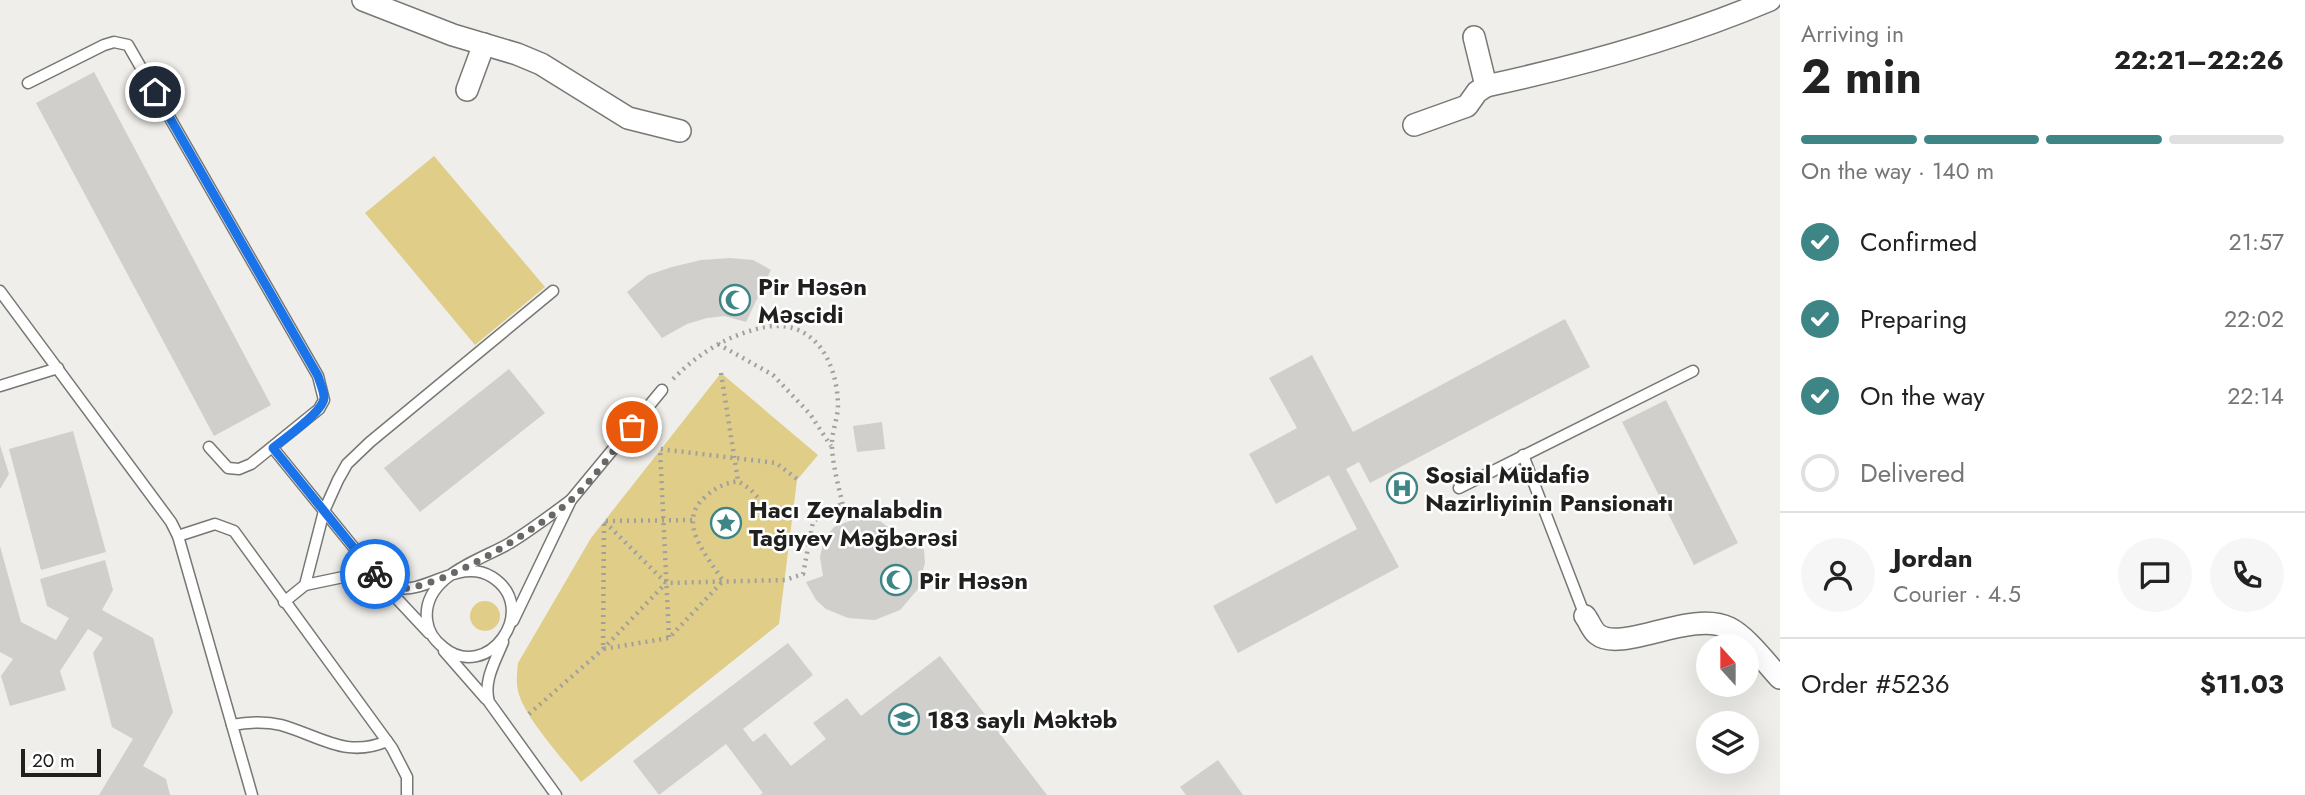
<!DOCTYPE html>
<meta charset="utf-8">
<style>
body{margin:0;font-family:Jost,sans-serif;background:#f6f6f6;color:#222;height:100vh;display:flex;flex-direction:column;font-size:26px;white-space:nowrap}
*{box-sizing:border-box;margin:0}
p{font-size:23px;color:#767676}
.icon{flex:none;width:38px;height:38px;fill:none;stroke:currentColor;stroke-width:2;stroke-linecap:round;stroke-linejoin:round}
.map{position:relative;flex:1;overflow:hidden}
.panel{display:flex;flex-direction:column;background:#fff;width:525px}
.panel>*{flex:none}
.needle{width:46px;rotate:339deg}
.buttons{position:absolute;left:1696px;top:634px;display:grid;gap:14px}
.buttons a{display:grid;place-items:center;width:63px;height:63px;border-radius:50%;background:#fff;box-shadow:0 7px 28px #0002;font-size:35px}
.scale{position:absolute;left:21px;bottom:18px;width:80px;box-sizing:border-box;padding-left:7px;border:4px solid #20201f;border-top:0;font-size:19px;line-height:24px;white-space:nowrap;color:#20201f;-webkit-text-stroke:5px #fff;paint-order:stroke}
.pin{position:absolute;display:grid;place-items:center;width:60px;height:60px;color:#fff;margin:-30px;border:4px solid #fff;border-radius:50%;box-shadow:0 2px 7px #0007}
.courier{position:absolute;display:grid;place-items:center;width:70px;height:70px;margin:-35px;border:5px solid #1a73e8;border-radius:50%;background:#fff;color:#222;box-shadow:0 2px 9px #0007}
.head em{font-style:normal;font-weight:700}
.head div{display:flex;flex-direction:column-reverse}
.head{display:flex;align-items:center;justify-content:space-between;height:119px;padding:0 21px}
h1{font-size:46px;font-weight:700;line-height:52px}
.bar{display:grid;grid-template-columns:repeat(4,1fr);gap:10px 7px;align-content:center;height:84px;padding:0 21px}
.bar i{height:9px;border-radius:5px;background:#e0e0e0}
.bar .active{background:#3e8686}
.bar p{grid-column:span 4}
.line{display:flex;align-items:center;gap:18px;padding:0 21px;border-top:2px solid #e0e0e0}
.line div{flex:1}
.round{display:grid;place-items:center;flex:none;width:74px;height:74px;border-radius:37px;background:#f6f6f6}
ol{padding:0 21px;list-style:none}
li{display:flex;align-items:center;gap:21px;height:77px}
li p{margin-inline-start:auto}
li .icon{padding:7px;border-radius:50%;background:#3e8686;color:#fff;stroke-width:4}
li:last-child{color:#767676}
li i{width:38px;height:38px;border:4px solid #e0e0e0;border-radius:50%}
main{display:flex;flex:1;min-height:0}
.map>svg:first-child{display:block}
.green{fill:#dfcd88}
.building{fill:#d0cfcc}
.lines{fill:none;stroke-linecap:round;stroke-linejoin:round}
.lane-casing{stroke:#777773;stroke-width:13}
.street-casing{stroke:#777773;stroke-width:24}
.path{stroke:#a1a09d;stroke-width:4.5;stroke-dasharray:2 5;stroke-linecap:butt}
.lane{stroke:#fff;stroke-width:10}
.street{stroke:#fff;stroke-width:21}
.done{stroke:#686866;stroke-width:7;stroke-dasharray:0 12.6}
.route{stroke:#1a73e8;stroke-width:9}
.labels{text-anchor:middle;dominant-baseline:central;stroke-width:5;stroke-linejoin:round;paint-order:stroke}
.poi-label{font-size:24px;font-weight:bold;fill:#20201f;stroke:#fff;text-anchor:start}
</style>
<main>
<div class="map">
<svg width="1780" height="795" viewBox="0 0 1780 795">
<rect width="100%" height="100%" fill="#efeeea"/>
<!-- green -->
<g class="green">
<polygon points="434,156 545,287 475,345 365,213"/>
<path d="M721 373 818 455 797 480 779 624 581 782C564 760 524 717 518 691 516 682 517 673 518 663L591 538Z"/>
<circle cx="485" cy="616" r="15"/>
</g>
<!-- building -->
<g class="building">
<polygon points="94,72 271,405 214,436 36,103"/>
<polygon points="730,258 753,260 771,270 746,322 724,316 707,318 687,324 662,338 627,292 648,275 672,267 701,260"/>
<polygon points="1565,319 1590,367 1370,483 1359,462 1346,469 1399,567 1238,653 1213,606 1357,529 1329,475 1276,504 1249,454 1297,428 1269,378 1312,355 1353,432"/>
<polygon points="509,369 545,413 420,512 384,468"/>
<polygon points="1666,400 1738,543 1694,565 1622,422"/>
<polygon points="882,422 885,449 857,452 853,426"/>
<polygon points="73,431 106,552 41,570 9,449"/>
<polygon points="0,445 9,474 0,489"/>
<circle cx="726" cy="522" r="15"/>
<polygon points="862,516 880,521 893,531 902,544 919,537 924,550 925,563 918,589 900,610 875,620 848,618 826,609 816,600 806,582 823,576 820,557 824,539 834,527"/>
<polygon points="0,546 21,622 56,640 69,618 47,606 40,579 105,560 113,590 102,610 153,638 173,712 143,766 166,779 170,795 99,795 133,739 112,727 93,653 103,638 88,629 60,671 66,690 10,706 1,676 13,659 0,652"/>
<polygon points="788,643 813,675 743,729 753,742 765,733 791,766 826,739 813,723 847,698 861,716 940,656 1047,795 760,795 763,793 726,744 659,795 633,761"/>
<polygon points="1218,760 1243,795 1186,795 1180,787"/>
</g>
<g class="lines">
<!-- lane casing -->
<g class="lane-casing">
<g id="lane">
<polyline points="28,83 104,45 114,42 128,45 318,376 324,400 319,409 251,464 239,469 228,468 209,447"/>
<polyline points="0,291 171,522 178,536 252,795"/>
<polyline points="0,386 58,368"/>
<polyline points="273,448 385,586 429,633"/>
<polyline points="1523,455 1585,616"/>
<polyline points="1459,488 1693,371"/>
<polyline points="178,536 215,524 234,531 392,748 407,777 407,795"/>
<polyline points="305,585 372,571"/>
<path d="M385 586C396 588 405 590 416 587 441 581 467 561 492 577 542 609 487 684 443 647 434 640 428 631 427 620 422 576 479 561 510 543 531 530 551 515 571 500"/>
<polyline points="284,602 305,585 324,511 338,480 347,464 370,442 553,291"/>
<polyline points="513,621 571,500 662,390"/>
<path d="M503 642C495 662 483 681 489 702L556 795"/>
<polyline points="444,651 486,699"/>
<path d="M232 725C249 722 264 721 281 725 320 736 346 759 387 741"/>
</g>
</g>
<!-- street casing -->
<g class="street-casing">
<g id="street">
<polyline points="363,0 453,35 517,54 541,64 628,118 680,131"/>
<polyline points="1474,37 1486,86"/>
<polyline points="467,90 484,44"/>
<path d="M1414 125 1467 106 1477 92 1486 86C1583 65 1678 39 1770 0"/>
<path d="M1585 616C1589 621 1592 630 1597 634 1621 654 1691 609 1729 628 1747 637 1766 663 1780 678"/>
</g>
</g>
<!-- path -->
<g class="path">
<polyline points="718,344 773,375 810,414 831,446"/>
<polyline points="721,373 738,481"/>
<path d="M673 379C699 353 725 337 760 328 812 316 837 359 838 405 838 419 831 433 832 447 833 471 842 497 846 521"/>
<path d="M692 520 604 521 603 649 669 638 723 581C708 557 676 523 704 498 716 487 723 484 738 481L750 489 768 509 793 513"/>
<polyline points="605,522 666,583 785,580 803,574 813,522 828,509 843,504"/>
<polyline points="669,637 660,449 776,463 797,479"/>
<polyline points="529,714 603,649 666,583"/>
</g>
<!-- lane -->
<use href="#lane" class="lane"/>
<!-- street -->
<use href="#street" class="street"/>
</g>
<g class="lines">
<!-- done -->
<path class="done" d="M375 574C378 577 382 584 385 586 420 605 543 525 570 501 591 483 614 449 632 427"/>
<!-- route -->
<path class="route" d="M155 92 318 376C320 383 324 391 324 398 323 412 285 438 273 448L375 574"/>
</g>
<!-- icons -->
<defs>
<g id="mosque-ring" transform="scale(1.575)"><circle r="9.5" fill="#fff" stroke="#3e8686" stroke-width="1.5"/><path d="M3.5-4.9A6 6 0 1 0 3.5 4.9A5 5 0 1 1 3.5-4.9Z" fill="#3e8686"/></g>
<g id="hospital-ring" transform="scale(1.575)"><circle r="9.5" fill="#fff" stroke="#3e8686" stroke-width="1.5"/><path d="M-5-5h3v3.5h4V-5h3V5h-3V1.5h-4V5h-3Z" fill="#3e8686"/></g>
<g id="sight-ring" transform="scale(1.575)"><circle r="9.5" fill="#fff" stroke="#3e8686" stroke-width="1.5"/><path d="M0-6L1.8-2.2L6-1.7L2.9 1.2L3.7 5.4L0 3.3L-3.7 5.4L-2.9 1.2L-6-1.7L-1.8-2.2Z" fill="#3e8686"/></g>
<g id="school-ring" transform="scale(1.575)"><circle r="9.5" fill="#fff" stroke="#3e8686" stroke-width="1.5"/><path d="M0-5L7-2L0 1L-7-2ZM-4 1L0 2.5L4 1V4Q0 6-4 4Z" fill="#3e8686"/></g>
</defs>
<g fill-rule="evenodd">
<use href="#mosque-ring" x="735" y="300"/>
<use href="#hospital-ring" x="1402" y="488"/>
<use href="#sight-ring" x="726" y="523"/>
<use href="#mosque-ring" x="896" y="580"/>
<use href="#school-ring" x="904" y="719"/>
</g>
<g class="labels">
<!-- poi labels -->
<g class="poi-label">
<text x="758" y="286">Pir Həsən<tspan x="758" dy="28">Məscidi</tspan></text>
<text x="1425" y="474">Sosial Müdafiə<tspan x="1425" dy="28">Nazirliyinin Pansionatı</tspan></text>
<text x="749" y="509">Hacı Zeynalabdin<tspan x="749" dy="28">Tağıyev Məğbərəsi</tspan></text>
<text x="919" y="580">Pir Həsən</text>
<text x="927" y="719">183 saylı Məktəb</text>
</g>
</g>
</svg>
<div class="buttons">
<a><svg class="needle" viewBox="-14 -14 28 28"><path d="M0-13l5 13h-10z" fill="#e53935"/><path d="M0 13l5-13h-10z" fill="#767676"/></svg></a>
<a><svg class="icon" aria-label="layers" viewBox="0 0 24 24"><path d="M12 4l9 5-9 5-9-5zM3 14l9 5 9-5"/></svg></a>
</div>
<div class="scale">20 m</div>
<div class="pin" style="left:632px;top:427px;background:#ea580c"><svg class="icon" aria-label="bag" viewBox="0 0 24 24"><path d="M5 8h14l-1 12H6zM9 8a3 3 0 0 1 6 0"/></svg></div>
<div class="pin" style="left:155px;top:92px;background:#1f2937"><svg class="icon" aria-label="home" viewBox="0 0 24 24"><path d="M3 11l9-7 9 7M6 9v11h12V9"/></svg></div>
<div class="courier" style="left:375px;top:574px"><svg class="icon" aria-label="bike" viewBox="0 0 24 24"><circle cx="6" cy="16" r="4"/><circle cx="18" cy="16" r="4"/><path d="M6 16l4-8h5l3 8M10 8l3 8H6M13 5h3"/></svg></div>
</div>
<section class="panel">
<div class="head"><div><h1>2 min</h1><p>Arriving in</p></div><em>22:21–22:26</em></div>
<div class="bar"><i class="active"></i><i class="active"></i><i class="active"></i><i></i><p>On the way · 140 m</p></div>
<ol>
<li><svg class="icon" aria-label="check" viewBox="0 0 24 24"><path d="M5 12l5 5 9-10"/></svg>Confirmed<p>21:57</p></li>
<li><svg class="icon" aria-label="check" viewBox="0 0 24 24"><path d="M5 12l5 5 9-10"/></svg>Preparing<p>22:02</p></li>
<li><svg class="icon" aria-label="check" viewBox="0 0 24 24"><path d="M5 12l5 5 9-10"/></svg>On the way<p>22:14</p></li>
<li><i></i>Delivered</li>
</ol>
<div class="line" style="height:126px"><a class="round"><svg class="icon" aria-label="person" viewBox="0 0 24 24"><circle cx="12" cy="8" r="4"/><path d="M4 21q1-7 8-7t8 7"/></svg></a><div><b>Jordan</b><p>Courier · 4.5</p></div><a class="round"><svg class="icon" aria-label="chat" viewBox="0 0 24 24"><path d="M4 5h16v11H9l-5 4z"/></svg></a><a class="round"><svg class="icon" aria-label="phone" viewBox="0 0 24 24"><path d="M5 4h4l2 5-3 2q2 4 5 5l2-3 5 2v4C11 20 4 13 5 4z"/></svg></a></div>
<div class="line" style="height:91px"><div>Order #5236</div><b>$11.03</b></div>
</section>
</main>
